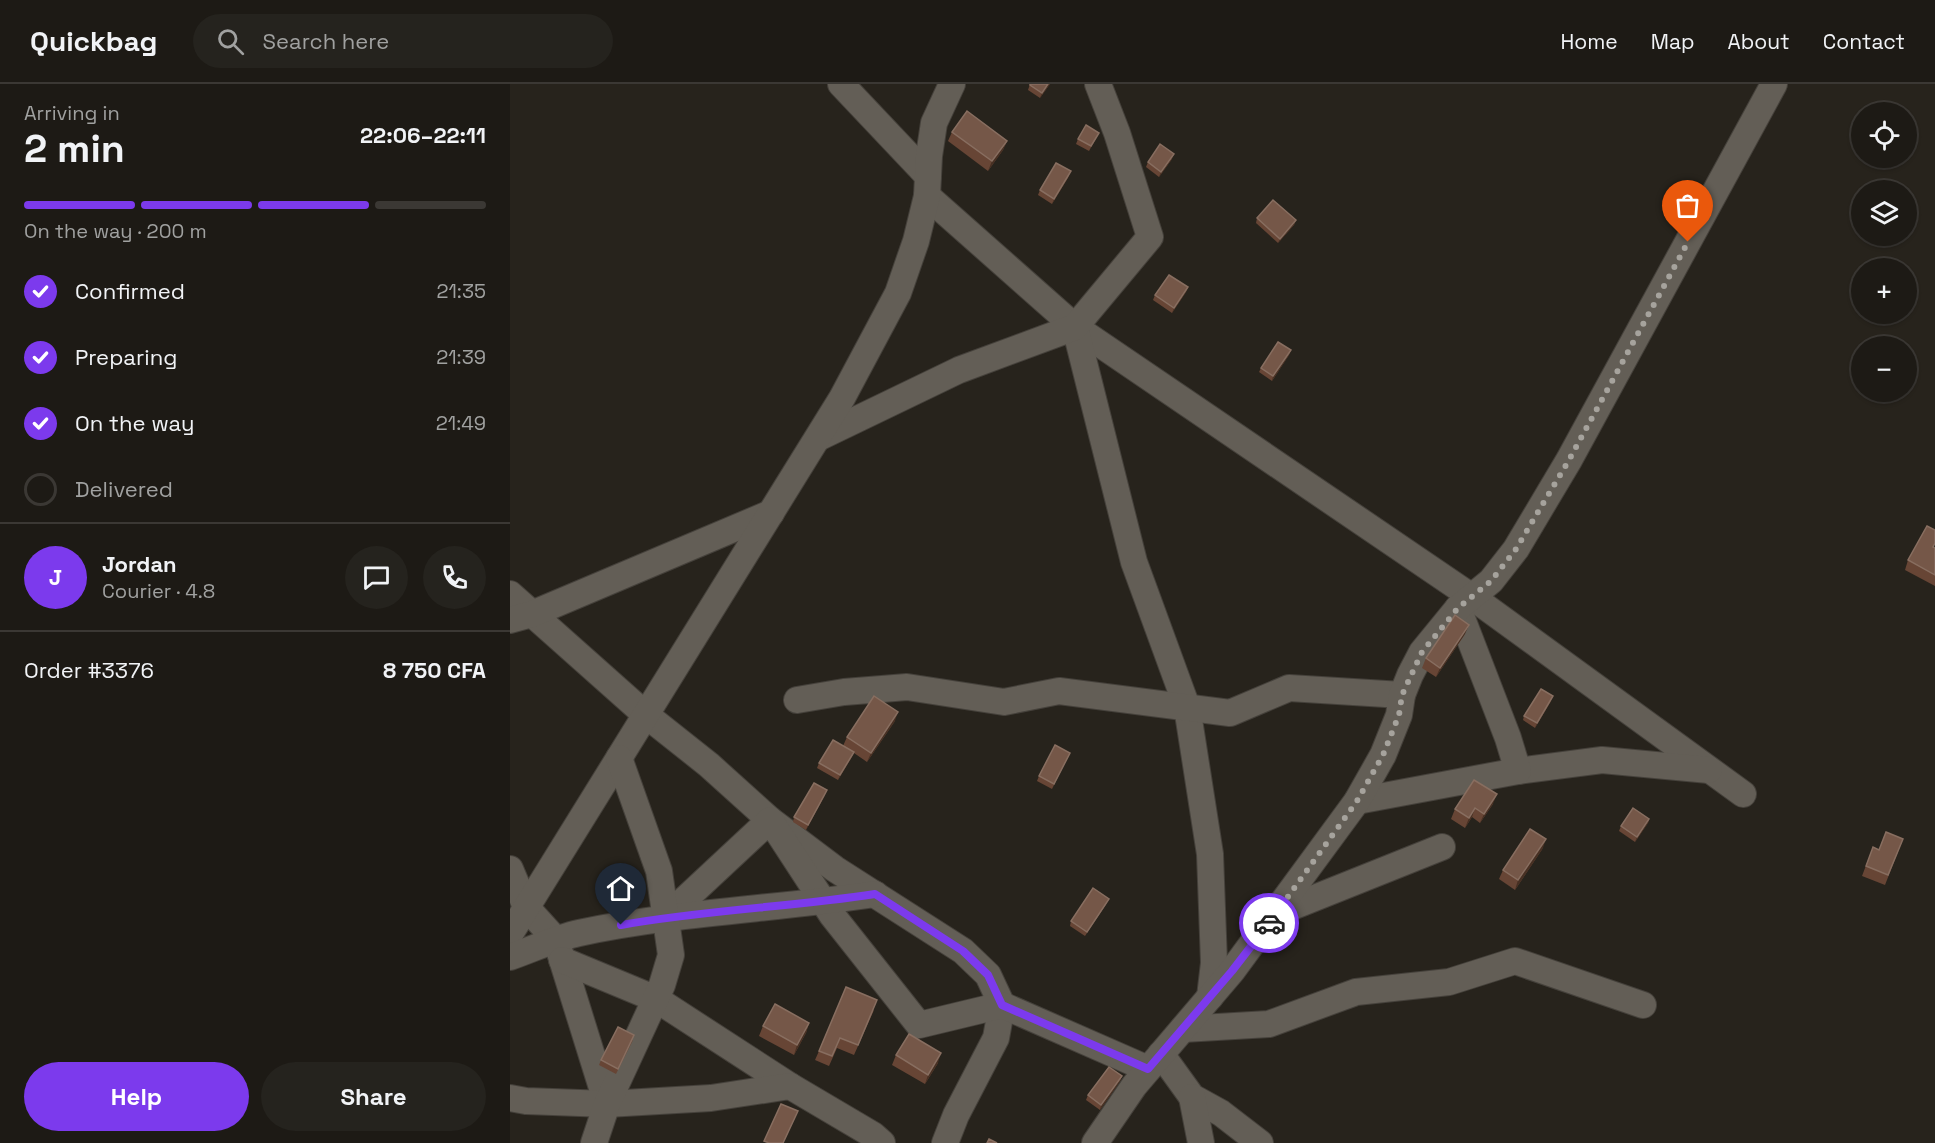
<!DOCTYPE html>
<meta charset="utf-8">
<style>
body{margin:0;font-family:"Space Grotesk",sans-serif;background:#25231e;color:#f1f3f6;height:100vh;display:flex;flex-direction:column;font-size:22px;white-space:nowrap}
*{box-sizing:border-box;margin:0}
p{font-size:20px;color:#a0a1a0}
.icon{flex:none;width:33px;height:33px;fill:none;stroke:currentColor;stroke-width:2;stroke-linecap:round;stroke-linejoin:round}
.map{position:relative;flex:1;overflow:hidden}
.side{display:flex;flex-direction:column;background:#1d1a15;width:510px}
.side>*{flex:none}
.tools{position:absolute;left:1341px;top:18px;display:grid;gap:12px}
.tools a{display:grid;place-items:center;width:66px;height:66px;border-radius:50%;background:#1d1a15;box-shadow:0 2px 4px #0004,0 0 0 2px #3b3834;font-size:30px}
.pin{position:absolute;display:grid;place-items:center;width:51px;height:51px;color:#fff;margin:-62px -26px;border-radius:50% 50% 50% 0;rotate:-45deg;box-shadow:0 0 6px #0007}
.pin .icon{rotate:45deg}
.courier{position:absolute;display:grid;place-items:center;width:60px;height:60px;margin:-30px;border:4px solid #7c3aed;border-radius:50%;background:#fff;color:#222;box-shadow:0 2px 8px #0007}
.headline em{font-style:normal;font-weight:600}
.headline div{display:flex;flex-direction:column-reverse}
.headline{display:flex;align-items:center;justify-content:space-between;height:102px;padding:0 24px}
h1{font-size:39px;font-weight:600;line-height:45px}
.bar{display:grid;grid-template-columns:repeat(4,1fr);gap:9px 6px;align-content:center;height:72px;padding:0 24px}
.bar i{height:8px;border-radius:4px;background:#3b3834}
.bar .on{background:#7c3aed}
.bar p{grid-column:span 4}
.line{display:flex;align-items:center;gap:15px;padding:0 24px;border-top:2px solid #3b3834}
.line div{flex:1}
.round{display:grid;place-items:center;flex:none;width:63px;height:63px;border-radius:32px;background:#25231e}
ol{padding:0 24px;list-style:none}
li{display:flex;align-items:center;gap:18px;height:66px}
li p{margin-inline-start:auto}
li .icon{padding:6px;border-radius:50%;background:#7c3aed;color:#fff;stroke-width:4}
li:last-child{color:#a0a1a0}
li i{width:33px;height:33px;border:3px solid #3b3834;border-radius:50%}
.cta{display:flex;gap:12px;margin-top:auto;padding:12px 24px}
.cta a{flex:1;height:69px;border-radius:36px;background:#7c3aed;color:#fff;font-size:24px;font-weight:600;line-height:69px;text-align:center}
.cta a+a{background:#25231e;color:#f1f3f6}
header{display:flex;align-items:center;gap:36px;box-sizing:border-box;height:84px;padding:0 30px;background:#1d1a15;border-bottom:2px solid #3b3834}
header strong{font-size:28px}
nav{display:flex;gap:33px;margin-inline-start:auto;font-size:21px}
.search{width:420px;height:54px;background:#25231e;display:flex;align-items:center;gap:15px;box-sizing:border-box;padding:0 21px;border-radius:33px;color:#a0a1a0;font-size:22px}
main{display:flex;flex:1;min-height:0}
.map>svg:first-child{display:block}
.lines{fill:none;stroke-linecap:round;stroke-linejoin:round}
.minor-casing{stroke:#45413b;stroke-width:28}
.minor{stroke:#635e56;stroke-width:26}
.wall{fill:#674535}
.shaded-wall{fill:#473023}
.building{fill:#755748;stroke:#886e60;stroke-width:1.5}
.done{stroke:#a6a39d;stroke-width:6;stroke-dasharray:0 10.8}
.route{stroke:#7c3aed;stroke-width:8}
</style>
<header>
<strong>Quickbag</strong>
<div class="search"><svg class="icon" aria-label="search" viewBox="0 0 24 24"><circle cx="10" cy="10" r="6"/><path d="M15 15l6 6"/></svg>Search here</div>
<nav><a>Home</a><a>Map</a><a>About</a><a>Contact</a></nav>
</header>
<main>
<section class="side">
<div class="headline"><div><h1>2 min</h1><p>Arriving in</p></div><em>22:06–22:11</em></div>
<div class="bar"><i class="on"></i><i class="on"></i><i class="on"></i><i></i><p>On the way · 200 m</p></div>
<ol>
<li><svg class="icon" aria-label="check" viewBox="0 0 24 24"><path d="M5 12l5 5 9-10"/></svg>Confirmed<p>21:35</p></li>
<li><svg class="icon" aria-label="check" viewBox="0 0 24 24"><path d="M5 12l5 5 9-10"/></svg>Preparing<p>21:39</p></li>
<li><svg class="icon" aria-label="check" viewBox="0 0 24 24"><path d="M5 12l5 5 9-10"/></svg>On the way<p>21:49</p></li>
<li><i></i>Delivered</li>
</ol>
<div class="line" style="height:108px"><b class="round" style="background:#7c3aed;color:#fff">J</b><div><b>Jordan</b><p>Courier · 4.8</p></div><a class="round"><svg class="icon" aria-label="chat" viewBox="0 0 24 24"><path d="M4 5h16v11H9l-5 4z"/></svg></a><a class="round"><svg class="icon" aria-label="phone" viewBox="0 0 24 24"><path d="M5 4h4l2 5-3 2q2 4 5 5l2-3 5 2v4C11 20 4 13 5 4z"/></svg></a></div>
<div class="line" style="height:78px"><div>Order #3376</div><b>8 750 CFA</b></div>
<div class="cta"><a>Help</a><a>Share</a></div>
</section>
<div class="map">
<svg width="1425" height="1059" viewBox="0 0 1425 1059">
<rect width="100%" height="100%" fill="#27231c"/>
<g class="lines">
<!-- minor casing -->
<g class="minor-casing">
<g id="minor">
<polyline points="331,0 418,92"/>
<polyline points="417,112 565,243 962,513 1233,710"/>
<polyline points="565,243 624,478 677,623 700,770 704,879 700,913"/>
<polyline points="308,354 449,286 565,243 640,153 607,49 588,0"/>
<polyline points="0,510 136,631 199,681 260,736 325,785 453,867 478,891 492,921 486,954 446,1031 435,1059"/>
<polyline points="0,536 22,530 261,429"/>
<polyline points="287,616 334,608 397,603 494,618 549,607 720,629 779,604 892,611"/>
<polyline points="1008,687 1092,676 1199,686"/>
<polyline points="847,717 1008,687 998,654 948,524"/>
<polyline points="0,785 16,823 46,856 97,1020"/>
<polyline points="767,829 932,763"/>
<polyline points="156,833 260,736 322,831 409,941 492,921 638,985"/>
<polyline points="0,850 332,314 388,209 406,157 417,112 419,72 424,39 442,0"/>
<path d="M0 873C23 865 46 854 69 849 167 828 267 825 365 810"/>
<polyline points="52,876 146,915 280,1002"/>
<polyline points="673,945 759,940 846,908 939,898 1005,877 1133,921"/>
<polyline points="651,970 682,1013 711,1029 750,1059"/>
<polyline points="682,1013 691,1059"/>
<polyline points="0,1014 16,1017 97,1020 201,1014 280,1002 363,1051 372,1059"/>
<polyline points="84,1059 97,1020 152,901 161,871 149,787 109,674"/>
<polyline points="585,1059 624,1002 722,887 847,717 873,671 889,631 892,611 900,591 912,568 948,524 981,497 1006,465 1059,376 1264,0"/>
</g>
</g>
<!-- minor -->
<use href="#minor" class="minor"/>
</g>
<!-- wall -->
<g class="wall">
<polygon points="520,0 540,0 530,14 518,6"/>
<polygon points="442,48 497,57 493,66 478,87 438,57"/>
<polygon points="587,53 579,67 566,60 568,55"/>
<polygon points="662,75 649,93 636,83 638,78"/>
<polygon points="559,92 542,120 528,111 530,106"/>
<polygon points="747,134 786,136 784,141 768,159 746,139"/>
<polygon points="678,203 676,208 662,229 643,216 645,211"/>
<polygon points="781,266 779,271 762,297 749,288 751,284"/>
<polygon points="1424,464 1425,464 1425,502 1395,486 1398,476"/>
<polygon points="955,550 926,593 912,584 916,574"/>
<polygon points="1041,617 1025,644 1013,636 1014,632"/>
<polygon points="385,637 357,678 344,669 328,696 307,684 309,679 333,662 337,653"/>
<polygon points="560,669 542,705 527,697 529,692"/>
<polygon points="315,711 296,746 283,738 284,733"/>
<polygon points="983,720 970,739 962,733 955,744 941,735 945,725"/>
<polygon points="1139,735 1138,739 1125,758 1109,747 1111,742"/>
<polygon points="1393,755 1375,801 1352,792 1363,763 1369,766"/>
<polygon points="1033,764 1005,806 989,795 993,786"/>
<polygon points="597,819 575,852 560,842 561,837"/>
<polygon points="364,926 344,971 327,964 319,982 305,976 309,967"/>
<polygon points="299,939 296,949 284,971 249,952 253,942"/>
<polygon points="123,956 106,990 89,981 91,976"/>
<polygon points="386,971 428,979 415,1000 382,981"/>
<polygon points="612,992 610,997 590,1026 576,1016 578,1011"/>
</g>
<!-- shaded-wall -->
<g class="shaded-wall">
<polygon points="538,0 540,0 530,14 532,9"/>
<polygon points="497,57 493,66 478,87 482,77"/>
<polygon points="664,70 662,75 649,93 651,88"/>
<polygon points="561,87 559,92 542,120 544,115"/>
<polygon points="786,136 784,141 768,159 770,155"/>
<polygon points="678,203 676,208 662,229 664,224"/>
<polygon points="781,266 779,271 762,297 763,292"/>
<polygon points="959,541 955,550 926,593 930,584"/>
<polygon points="1043,612 1041,617 1025,644 1027,639"/>
<polygon points="388,628 385,637 357,678 361,669"/>
<polygon points="344,668 342,673 328,696 330,691"/>
<polygon points="317,706 315,711 296,746 298,741"/>
<polygon points="987,710 983,720 970,739 974,730"/>
<polygon points="965,724 962,733 955,744 959,734"/>
<polygon points="1139,735 1138,739 1125,758 1127,753"/>
<polygon points="1036,755 1033,764 1005,806 1008,796"/>
<polygon points="299,939 296,949 284,971 287,961"/>
<polygon points="431,969 428,979 415,1000 418,991"/>
<polygon points="612,992 610,997 590,1026 591,1021"/>
</g>
<!-- building -->
<g class="building">
<polygon points="520,0 538,0 532,9 520,1"/>
<polygon points="457,27 497,57 482,77 442,48"/>
<polygon points="576,41 589,49 581,62 568,55"/>
<polygon points="650,60 664,70 651,88 638,78"/>
<polygon points="546,79 561,87 544,115 530,106"/>
<polygon points="763,116 786,136 770,155 747,134"/>
<polygon points="659,191 678,203 664,224 645,211"/>
<polygon points="768,258 781,266 763,292 751,284"/>
<polygon points="1417,442 1425,446 1425,459 1423,463 1425,464 1425,491 1398,476"/>
<polygon points="945,531 959,541 930,584 916,574"/>
<polygon points="1031,605 1043,612 1027,639 1014,632"/>
<polygon points="364,612 388,628 361,669 337,653"/>
<polygon points="323,656 344,668 330,691 309,679"/>
<polygon points="545,661 560,669 544,700 529,692"/>
<polygon points="964,696 987,710 974,730 965,724 959,734 945,725"/>
<polygon points="304,699 317,706 298,741 284,733"/>
<polygon points="1123,724 1139,735 1127,753 1111,742"/>
<polygon points="1020,745 1036,755 1008,796 993,786"/>
<polygon points="1376,748 1393,755 1378,791 1356,782 1363,763 1369,766"/>
<polygon points="583,804 599,815 577,848 561,837"/>
<polygon points="336,903 367,916 348,961 330,954 322,972 309,967"/>
<polygon points="265,920 299,939 287,961 253,942"/>
<polygon points="108,943 124,951 108,985 91,976"/>
<polygon points="399,950 431,969 418,991 386,971"/>
<polygon points="599,983 612,992 591,1021 578,1011"/>
<polygon points="271,1020 288,1027 273,1059 259,1059 254,1057"/>
<polygon points="479,1055 487,1059 477,1059"/>
</g>
<g class="lines">
<!-- done -->
<polyline class="done" points="759,839 847,717 873,671 889,631 892,611 912,568 948,524 981,497 1006,465 1059,376 1178,158"/>
<!-- route -->
<path class="route" d="M111 841C195 826 281 823 365 810L453 867 478 891 492 921 638 985 722 887 759 839"/>
</g>
</svg>
<div class="tools">
<a><svg class="icon" aria-label="locate" viewBox="0 0 24 24"><circle cx="12" cy="12" r="6"/><path d="M12 2v4M12 18v4M2 12h4M18 12h4"/></svg></a>
<a><svg class="icon" aria-label="layers" viewBox="0 0 24 24"><path d="M12 4l9 5-9 5-9-5zM3 14l9 5 9-5"/></svg></a>
<a>+</a>
<a>−</a>
</div>
<div class="pin" style="left:1178px;top:158px;background:#ea580c"><svg class="icon" aria-label="bag" viewBox="0 0 24 24"><path d="M5 8h14l-1 12H6zM9 8a3 3 0 0 1 6 0"/></svg></div>
<div class="pin" style="left:111px;top:841px;background:#1f2937"><svg class="icon" aria-label="home" viewBox="0 0 24 24"><path d="M3 11l9-7 9 7M6 9v11h12V9"/></svg></div>
<div class="courier" style="left:759px;top:839px"><svg class="icon" aria-label="car" viewBox="0 0 24 24"><path d="M5 17H2v-5l4-1 3-4h7l3 4 3 1v5h-3M9 17h6M6 11h13"/><circle cx="7" cy="17" r="2"/><circle cx="17" cy="17" r="2"/></svg></div>
</div>
</main>
